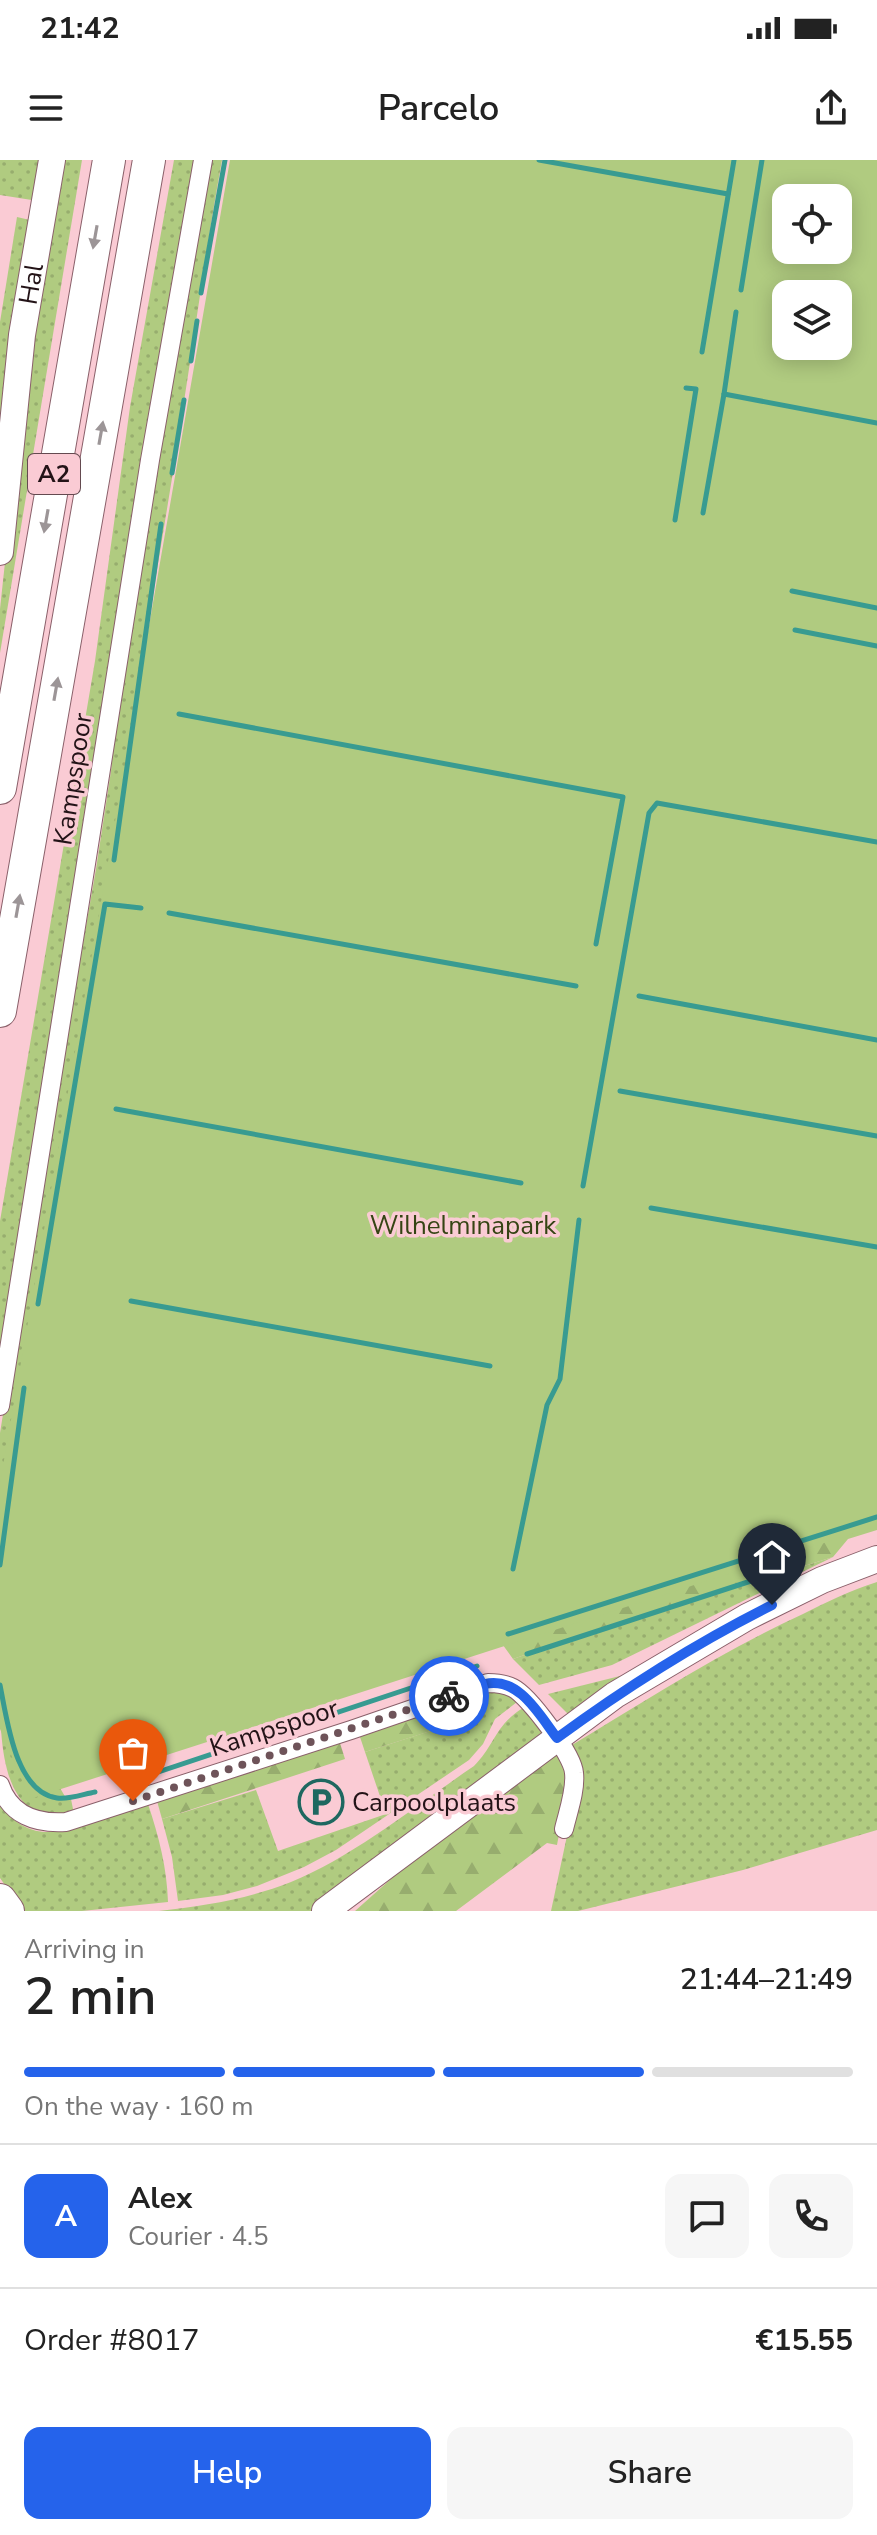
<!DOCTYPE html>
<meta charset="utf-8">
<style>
body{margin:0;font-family:"Nunito Sans",sans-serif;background:#f6f6f6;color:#222;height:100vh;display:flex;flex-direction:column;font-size:30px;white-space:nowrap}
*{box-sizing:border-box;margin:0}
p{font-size:26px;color:#767676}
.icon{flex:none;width:44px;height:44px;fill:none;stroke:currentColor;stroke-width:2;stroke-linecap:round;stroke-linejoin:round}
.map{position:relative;height:1751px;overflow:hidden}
.side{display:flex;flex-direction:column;background:#fff;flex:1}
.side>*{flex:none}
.tools{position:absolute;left:772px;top:24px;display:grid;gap:16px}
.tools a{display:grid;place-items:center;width:80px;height:80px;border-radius:16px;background:#fff;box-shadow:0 4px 20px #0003;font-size:40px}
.pin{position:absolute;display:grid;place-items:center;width:68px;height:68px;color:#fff;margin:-82px -34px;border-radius:50% 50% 50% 0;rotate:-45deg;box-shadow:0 0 8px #0007}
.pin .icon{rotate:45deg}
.courier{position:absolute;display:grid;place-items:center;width:80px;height:80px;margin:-40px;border:6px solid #2563eb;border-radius:50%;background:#fff;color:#222;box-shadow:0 2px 10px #0007}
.headline em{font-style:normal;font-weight:600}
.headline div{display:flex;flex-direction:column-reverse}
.headline{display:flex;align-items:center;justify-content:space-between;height:136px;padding:0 24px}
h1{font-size:52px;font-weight:600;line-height:60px}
.bar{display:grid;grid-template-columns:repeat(4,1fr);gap:12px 8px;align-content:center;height:96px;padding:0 24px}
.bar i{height:10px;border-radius:6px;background:#e0e0e0}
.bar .current{background:#2563eb}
.bar p{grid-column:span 4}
.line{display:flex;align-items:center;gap:20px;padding:0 24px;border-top:2px solid #e0e0e0}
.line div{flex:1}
.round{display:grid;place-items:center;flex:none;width:84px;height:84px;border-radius:16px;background:#f6f6f6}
.action{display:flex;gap:16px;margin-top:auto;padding:16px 24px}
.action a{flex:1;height:92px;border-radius:16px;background:#2563eb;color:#fff;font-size:32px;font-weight:600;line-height:92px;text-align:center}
.action a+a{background:#f6f6f6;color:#222}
.status{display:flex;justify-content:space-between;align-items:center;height:56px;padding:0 40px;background:#fff;direction:ltr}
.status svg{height:22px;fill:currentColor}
header{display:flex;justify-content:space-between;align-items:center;height:104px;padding:0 24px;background:#fff;font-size:36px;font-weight:600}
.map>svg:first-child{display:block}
.grass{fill:url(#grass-dots)}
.forest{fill:url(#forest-firs)}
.park{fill:#b0cb80;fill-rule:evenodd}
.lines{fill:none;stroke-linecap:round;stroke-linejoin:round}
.stream{stroke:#389b91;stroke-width:5}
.street-casing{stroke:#8a606a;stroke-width:20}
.secondary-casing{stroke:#8a606a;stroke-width:28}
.highway-casing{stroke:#8a606a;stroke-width:34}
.street{stroke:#fff;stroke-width:18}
.secondary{stroke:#fff;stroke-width:26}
.highway{stroke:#fff;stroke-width:32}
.oneway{fill:#9c9597}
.done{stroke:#6e5359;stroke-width:8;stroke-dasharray:0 14.4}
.route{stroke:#2563eb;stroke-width:10}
.labels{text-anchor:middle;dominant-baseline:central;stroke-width:7;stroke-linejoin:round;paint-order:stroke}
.shield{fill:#facbd4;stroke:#644a50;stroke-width:2}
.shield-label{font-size:24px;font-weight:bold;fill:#231317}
.street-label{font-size:26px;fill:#231317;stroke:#facbd4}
.park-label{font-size:26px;fill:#354414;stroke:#facbd4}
.poi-label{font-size:26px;fill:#231317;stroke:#facbd4;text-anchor:start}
</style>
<div class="status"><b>21:42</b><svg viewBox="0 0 49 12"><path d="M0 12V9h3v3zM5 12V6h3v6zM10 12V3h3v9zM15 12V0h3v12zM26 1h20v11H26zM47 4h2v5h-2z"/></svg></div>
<header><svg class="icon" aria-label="menu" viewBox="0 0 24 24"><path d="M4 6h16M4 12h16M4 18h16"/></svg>Parcelo<svg class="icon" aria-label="share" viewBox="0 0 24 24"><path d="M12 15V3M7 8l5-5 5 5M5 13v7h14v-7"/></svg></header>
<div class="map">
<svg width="877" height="1751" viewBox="0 0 877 1751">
<defs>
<pattern id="grass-dots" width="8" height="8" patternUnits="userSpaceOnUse" patternTransform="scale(2)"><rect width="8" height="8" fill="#b0cb80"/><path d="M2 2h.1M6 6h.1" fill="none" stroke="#97ad6e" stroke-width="1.8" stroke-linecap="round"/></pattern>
<pattern id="forest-firs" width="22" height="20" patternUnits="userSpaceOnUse" patternTransform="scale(2)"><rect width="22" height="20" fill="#b0cb80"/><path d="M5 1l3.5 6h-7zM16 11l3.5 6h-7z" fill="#97ad6e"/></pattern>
</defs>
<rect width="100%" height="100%" fill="#facbd4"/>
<!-- grass -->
<g class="grass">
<polygon points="0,0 45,0 38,41 0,35"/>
<polygon points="60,0 82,0 0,493 0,449 27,197"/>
<polygon points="174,0 195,0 0,1196 0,1061 95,501 130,247"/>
<path d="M204 0H222C207 82 196 165 183 248 168 349 149 449 136 551L0 1424V1273L31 1079 96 709 111 611 121 509Z"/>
<polygon points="17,57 34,61 0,299 0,162"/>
<polygon points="833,1397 612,1505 539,1525 513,1499 585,1474"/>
<path d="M877 1422V1670L743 1710 578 1751H551L578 1624 567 1588C645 1541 720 1492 803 1454 827 1442 851 1430 877 1422Z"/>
<polygon points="644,1510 572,1558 548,1534"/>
<path d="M0 1524 67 1640 71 1639 74 1654C0 1671 0 1581 0 1524Z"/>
<polygon points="492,1531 509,1536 517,1542 495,1559 483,1584 469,1600 336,1690 304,1707 257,1726 223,1735 178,1741 172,1697 162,1659 256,1630 278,1691 386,1654 365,1592 486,1553 480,1534"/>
<path d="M523 1548 549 1574 314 1751H159C204 1746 248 1739 291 1722 353 1697 418 1644 474 1606 495 1585 495 1565 523 1548Z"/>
<path d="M148 1644C159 1677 167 1708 168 1742L82 1751H23L0 1718V1645C29 1682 56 1674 95 1662 113 1656 131 1650 148 1644Z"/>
</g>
<!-- forest -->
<g class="forest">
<polygon points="877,1350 877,1370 848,1379 833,1397 585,1474 513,1499 500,1481"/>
<polygon points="480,1534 487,1553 365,1592 359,1574"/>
<polygon points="339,1580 345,1599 162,1659 157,1641"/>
<polygon points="557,1594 570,1615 557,1685 547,1683 456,1751 355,1751 419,1694"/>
</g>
<!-- park -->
<path class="park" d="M230 0H877V1366L30 1639 0 1569V1323ZM786 38H838V90H786ZM786 134H838V186H786Z"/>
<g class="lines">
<!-- stream -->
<g class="stream">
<polyline points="539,0 728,34"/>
<polyline points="741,130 762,0"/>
<polyline points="201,133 225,0"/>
<polyline points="702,192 734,0"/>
<polyline points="191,201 197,161"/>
<polyline points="724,234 877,263"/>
<polyline points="172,313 184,240"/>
<polyline points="703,353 724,234 736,152"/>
<polyline points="675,360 696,229 686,228"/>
<polyline points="792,431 877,448"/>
<polyline points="795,470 877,486"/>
<polyline points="179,554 623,637 596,784"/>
<polyline points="114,700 161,364"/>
<polyline points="169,753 576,826"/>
<polyline points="639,836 877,880"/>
<polyline points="620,931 877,976"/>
<polyline points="116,949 521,1023"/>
<polyline points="583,1026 649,653 657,643 877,682"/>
<polyline points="651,1048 877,1087"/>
<polyline points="131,1141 490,1206"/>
<polyline points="38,1144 105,744 141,748"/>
<polyline points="0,1405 24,1228"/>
<polyline points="513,1409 547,1245 560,1219 579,1060"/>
<polyline points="508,1474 877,1357"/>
<polyline points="527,1494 754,1420"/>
<path d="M0 1525C7 1559 15 1632 57 1638 68 1640 84 1634 95 1632"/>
<polyline points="134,1620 477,1506"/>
</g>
<!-- street casing -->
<g class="street-casing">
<g id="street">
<polyline points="0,1246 150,300 203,0"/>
<path d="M0 1625C10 1655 36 1664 66 1662L351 1570 488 1523C497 1523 505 1524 513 1528 529 1536 573 1595 574 1613 576 1630 568 1652 564 1669"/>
</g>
</g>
<!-- secondary casing -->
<g class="secondary-casing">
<g id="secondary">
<path id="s1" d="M0 392 22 175 52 0"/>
<polyline points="325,1751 615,1535 747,1457 822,1420 877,1399"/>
</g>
</g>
<!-- highway casing -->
<g class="highway-casing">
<g id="highway">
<polyline points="0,628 109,0"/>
<polyline points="0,851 149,0"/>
<polyline points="0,1740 8,1751"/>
</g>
</g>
<!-- street -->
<use href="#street" class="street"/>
<!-- secondary -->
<use href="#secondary" class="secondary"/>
<!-- highway -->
<use href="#highway" class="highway"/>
</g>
<!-- one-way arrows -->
<defs><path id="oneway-solid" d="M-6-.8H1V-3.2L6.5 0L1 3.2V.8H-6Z" transform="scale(2)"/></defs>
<g class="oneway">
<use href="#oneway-solid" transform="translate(95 77) rotate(100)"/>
<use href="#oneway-solid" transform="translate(101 273) rotate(-80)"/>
<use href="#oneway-solid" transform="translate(46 361) rotate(100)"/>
<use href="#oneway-solid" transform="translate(56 529) rotate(-80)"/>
<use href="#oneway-solid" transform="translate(18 746) rotate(-80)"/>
</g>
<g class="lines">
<!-- done -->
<polyline class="done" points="133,1641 449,1536"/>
<!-- route -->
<path class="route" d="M449 1536C461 1532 473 1527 485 1524 519 1516 540 1556 557 1578 625 1528 696 1483 772 1445"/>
</g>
<!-- icons -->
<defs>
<g id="parking-ring" transform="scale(2.3)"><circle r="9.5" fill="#facbd4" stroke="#1e6860" stroke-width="1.5"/><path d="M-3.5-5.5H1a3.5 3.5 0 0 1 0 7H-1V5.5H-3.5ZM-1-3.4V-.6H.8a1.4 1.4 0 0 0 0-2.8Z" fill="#1e6860"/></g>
</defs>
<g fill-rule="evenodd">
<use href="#parking-ring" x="321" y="1642"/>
</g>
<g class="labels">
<!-- shield labels -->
<rect class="shield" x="28" y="294" width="52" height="40" rx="6"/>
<g class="shield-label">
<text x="54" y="314">A2</text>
</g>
<!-- street labels -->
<g class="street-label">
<text stroke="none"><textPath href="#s1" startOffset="270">Hal</textPath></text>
<text transform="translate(73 619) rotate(-81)">Kampspoor</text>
<text transform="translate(274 1568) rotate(-18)">Kampspoor</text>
</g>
<!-- park labels -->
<g class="park-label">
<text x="463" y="1065">Wilhelminapark</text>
</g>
<!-- poi labels -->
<g class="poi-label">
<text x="352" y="1642">Carpoolplaats</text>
</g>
</g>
</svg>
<div class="tools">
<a><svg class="icon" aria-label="locate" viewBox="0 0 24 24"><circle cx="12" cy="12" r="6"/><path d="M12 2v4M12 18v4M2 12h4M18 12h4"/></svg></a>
<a><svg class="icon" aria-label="layers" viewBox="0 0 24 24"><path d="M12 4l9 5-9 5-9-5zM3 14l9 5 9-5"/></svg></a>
</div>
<div class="pin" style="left:133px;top:1641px;background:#ea580c"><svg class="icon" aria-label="bag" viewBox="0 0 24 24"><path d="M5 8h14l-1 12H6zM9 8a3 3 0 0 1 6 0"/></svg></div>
<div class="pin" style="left:772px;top:1445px;background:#1f2937"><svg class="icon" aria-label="home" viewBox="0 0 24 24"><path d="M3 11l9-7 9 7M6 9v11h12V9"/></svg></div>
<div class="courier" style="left:449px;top:1536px"><svg class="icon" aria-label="bike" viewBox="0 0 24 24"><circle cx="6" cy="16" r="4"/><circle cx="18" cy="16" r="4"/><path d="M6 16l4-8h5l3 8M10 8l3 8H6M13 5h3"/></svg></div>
</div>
<section class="side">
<div class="headline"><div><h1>2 min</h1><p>Arriving in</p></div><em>21:44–21:49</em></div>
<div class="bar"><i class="current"></i><i class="current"></i><i class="current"></i><i></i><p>On the way · 160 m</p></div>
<div class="line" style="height:144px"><b class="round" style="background:#2563eb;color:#fff">A</b><div><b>Alex</b><p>Courier · 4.5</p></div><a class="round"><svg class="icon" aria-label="chat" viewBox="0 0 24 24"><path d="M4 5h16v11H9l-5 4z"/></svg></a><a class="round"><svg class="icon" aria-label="phone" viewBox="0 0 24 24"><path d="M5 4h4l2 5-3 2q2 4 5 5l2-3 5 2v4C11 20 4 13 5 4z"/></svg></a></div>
<div class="line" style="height:104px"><div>Order #8017</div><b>€15.55</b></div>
<div class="action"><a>Help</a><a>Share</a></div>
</section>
